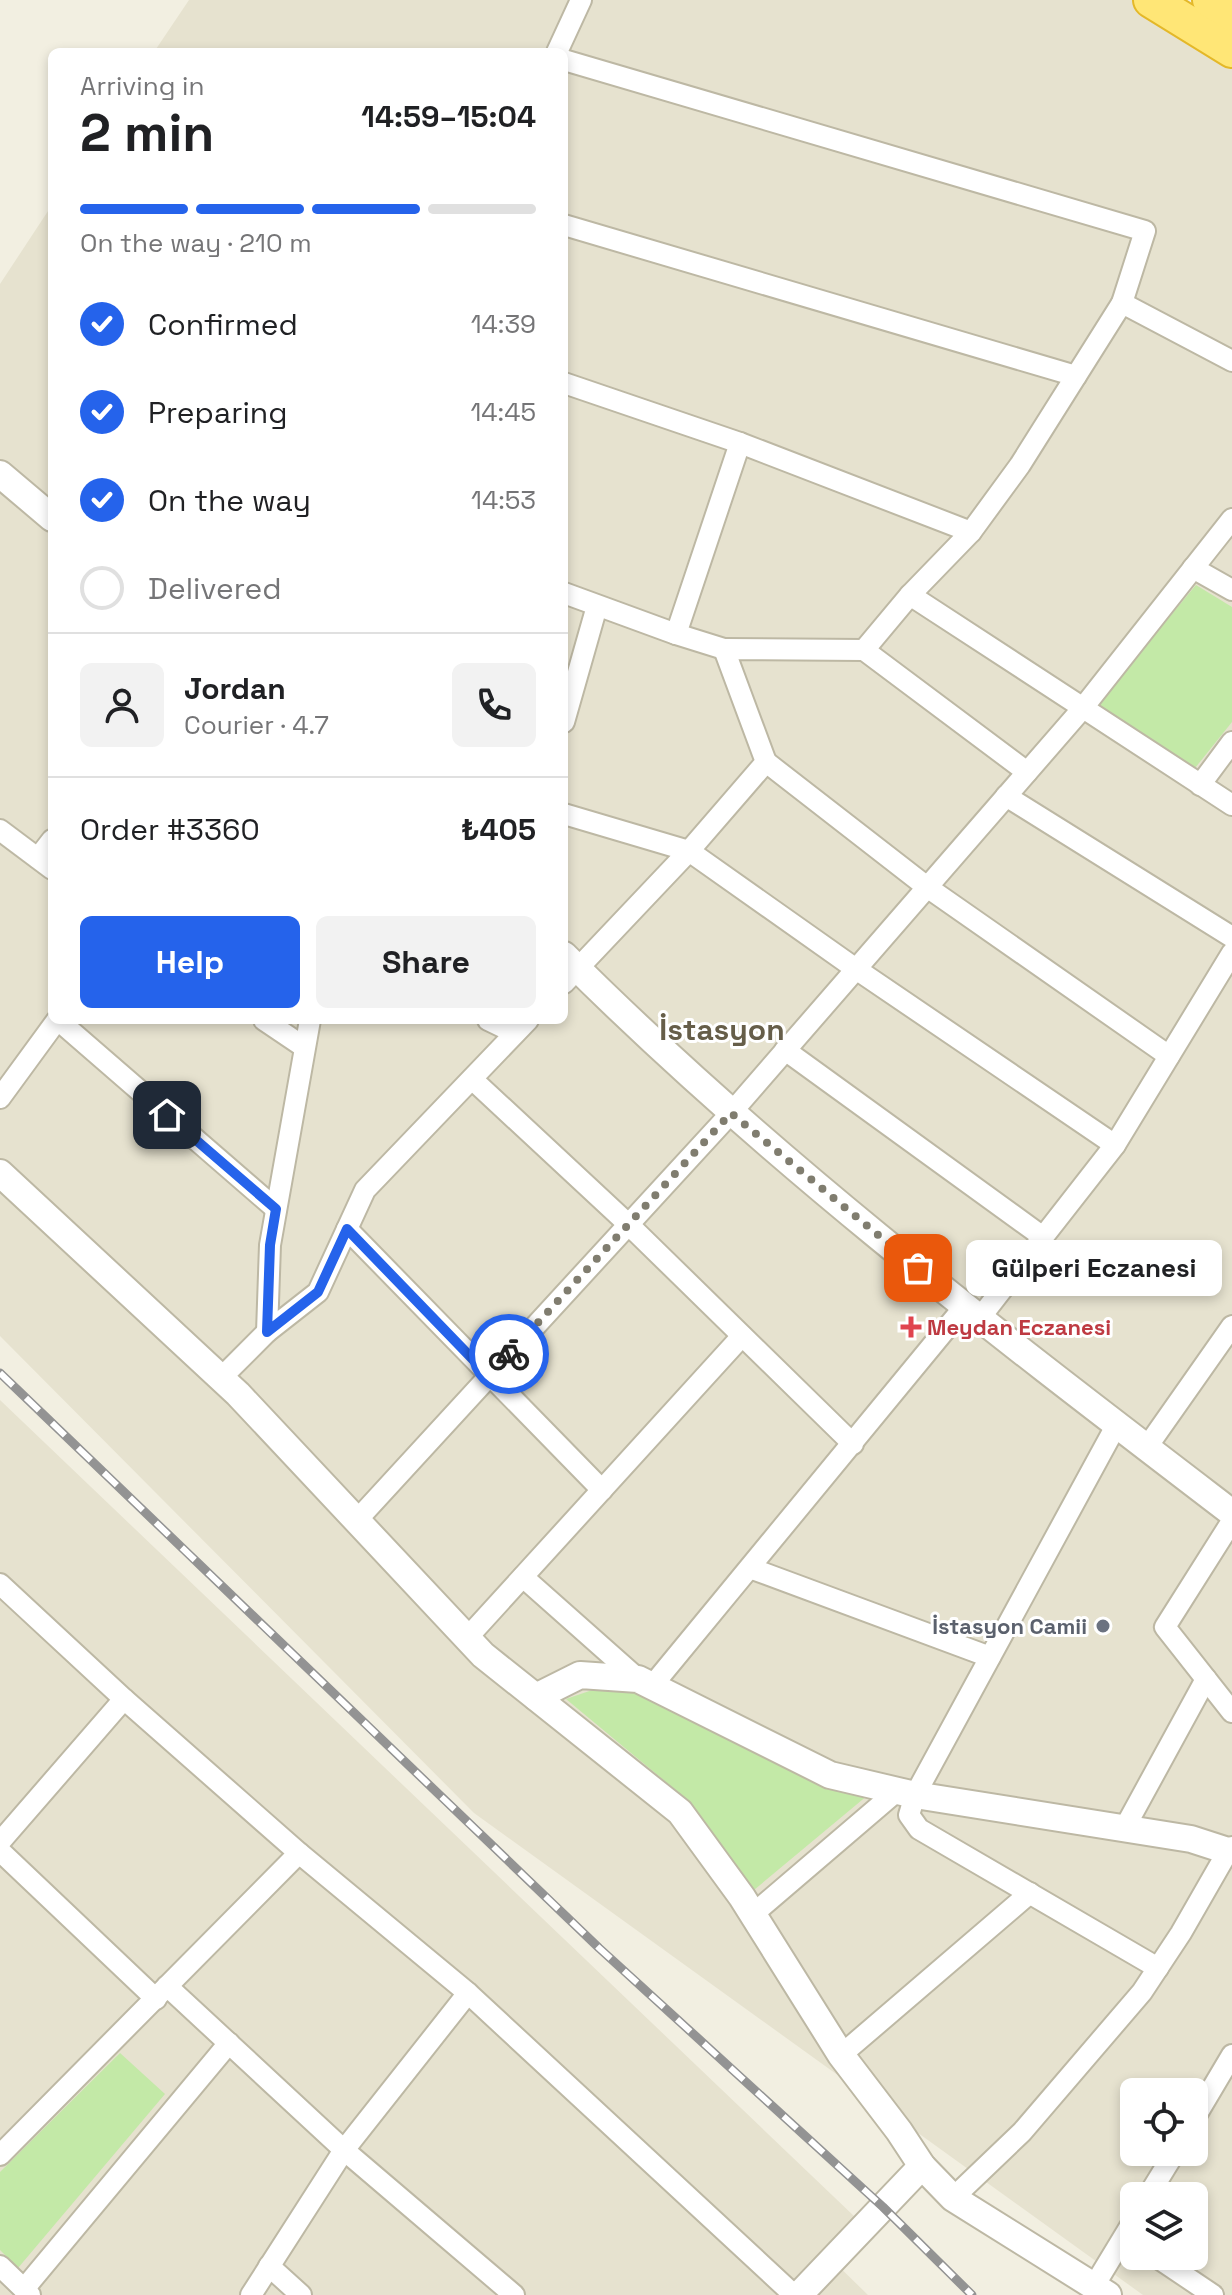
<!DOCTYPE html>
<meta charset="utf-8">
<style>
body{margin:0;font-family:"Space Grotesk",sans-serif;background:#f2f2f2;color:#202124;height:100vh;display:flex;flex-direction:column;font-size:30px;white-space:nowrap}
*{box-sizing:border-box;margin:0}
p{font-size:26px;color:#757577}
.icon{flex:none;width:44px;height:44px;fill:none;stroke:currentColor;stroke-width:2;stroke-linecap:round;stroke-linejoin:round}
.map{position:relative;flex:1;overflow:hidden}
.drawer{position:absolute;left:48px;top:48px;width:520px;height:976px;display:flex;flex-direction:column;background:#fff;border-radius:12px;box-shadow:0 4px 12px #0003}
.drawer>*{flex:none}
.controls{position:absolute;left:1120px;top:2078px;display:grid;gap:16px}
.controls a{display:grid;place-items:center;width:88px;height:88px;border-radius:12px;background:#fff;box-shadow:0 4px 12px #0003;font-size:40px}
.pin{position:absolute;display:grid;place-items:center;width:68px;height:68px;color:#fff;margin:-34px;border-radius:16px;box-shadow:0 4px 12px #0006}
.courier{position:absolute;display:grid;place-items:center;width:80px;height:80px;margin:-40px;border:6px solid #2563eb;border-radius:50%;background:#fff;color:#222;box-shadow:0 2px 10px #0007}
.bubble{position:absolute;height:56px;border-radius:12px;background:#fff;box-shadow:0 4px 12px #0003;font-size:26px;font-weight:600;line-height:56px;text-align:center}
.summary em{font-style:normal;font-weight:600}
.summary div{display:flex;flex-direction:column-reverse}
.summary{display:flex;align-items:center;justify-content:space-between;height:136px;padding:0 32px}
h1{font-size:52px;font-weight:600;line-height:60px}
.bar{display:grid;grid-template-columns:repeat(4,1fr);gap:12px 8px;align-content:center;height:96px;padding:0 32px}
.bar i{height:10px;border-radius:6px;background:#e0e0e0}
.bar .selected{background:#2563eb}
.bar p{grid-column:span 4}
.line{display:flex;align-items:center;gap:20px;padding:0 32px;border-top:2px solid #e0e0e0}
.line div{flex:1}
.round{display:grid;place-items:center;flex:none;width:84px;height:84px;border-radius:12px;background:#f2f2f2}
ol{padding:0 32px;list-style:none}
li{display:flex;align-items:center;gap:24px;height:88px}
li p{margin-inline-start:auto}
li .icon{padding:8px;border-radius:50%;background:#2563eb;color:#fff;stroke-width:4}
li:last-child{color:#757577}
li i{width:44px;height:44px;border:4px solid #e0e0e0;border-radius:50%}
.primary-button{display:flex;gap:16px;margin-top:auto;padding:16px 32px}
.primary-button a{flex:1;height:92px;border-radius:12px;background:#2563eb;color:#fff;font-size:32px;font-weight:600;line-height:92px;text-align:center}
.primary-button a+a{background:#f2f2f2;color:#202124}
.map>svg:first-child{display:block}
.residential{fill:#e6e2cf;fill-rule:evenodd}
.green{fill:#c3e9a7}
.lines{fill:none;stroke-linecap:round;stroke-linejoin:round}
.minor-casing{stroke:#bdb8a4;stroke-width:24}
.tertiary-casing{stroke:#bdb8a4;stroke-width:30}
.trunk-casing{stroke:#e4b829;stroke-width:38}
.minor{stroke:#fff;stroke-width:20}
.tertiary{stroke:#fff;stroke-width:26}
.trunk{stroke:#ffe676;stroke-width:34}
.rail-casing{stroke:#939393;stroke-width:9}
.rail{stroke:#fff;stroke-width:6;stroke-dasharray:18;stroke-linecap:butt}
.done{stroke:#807d6f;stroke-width:8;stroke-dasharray:0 14.4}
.route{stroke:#2563eb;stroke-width:10}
.health-dot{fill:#e0444e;stroke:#fff;stroke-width:3}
.worship-dot{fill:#6b7280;stroke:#fff;stroke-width:3}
.labels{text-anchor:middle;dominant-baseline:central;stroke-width:6;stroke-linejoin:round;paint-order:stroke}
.health-label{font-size:22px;font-weight:bold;fill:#be3a42;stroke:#fff;text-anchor:start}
.worship-label{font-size:22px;font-weight:bold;fill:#5b616d;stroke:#fff;text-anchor:end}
.district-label{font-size:30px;font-weight:bold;fill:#665e49;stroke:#fff}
</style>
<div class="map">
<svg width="1232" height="2295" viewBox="0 0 1232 2295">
<rect width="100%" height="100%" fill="#f2efe1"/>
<!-- residential -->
<g class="residential">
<path d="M189 0H1164L1232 28V2295H1143L474 1813 0 1336V284L52 205V1020H564V52H154ZM1134 2092H1194V2152H1134ZM1134 2196H1194V2256H1134Z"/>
<polygon points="0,1400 855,2217 824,2252 868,2295 0,2295"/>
</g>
<!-- green -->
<g class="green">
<polygon points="1196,585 1232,607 1232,722 1195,768 1097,704"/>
<polygon points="604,1686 626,1690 657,1700 868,1795 754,1890 684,1797 566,1699"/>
<polygon points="120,2053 165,2094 18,2268 0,2250 0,2172"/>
</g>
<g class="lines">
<!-- minor casing -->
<g class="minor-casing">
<g id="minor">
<polyline points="557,52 581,0"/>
<polyline points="564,60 1145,231 1122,303"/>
<polyline points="564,225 1076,376"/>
<polyline points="564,383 740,443 971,532"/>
<polyline points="1193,568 1232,590"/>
<polyline points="564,593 676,634 724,649"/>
<polyline points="910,595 1232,805"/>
<polyline points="676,634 740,443"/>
<polyline points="864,650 1027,772"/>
<polyline points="564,722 597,606"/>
<polyline points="766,762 927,887 1169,1056"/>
<polyline points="1200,785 1232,742"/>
<polyline points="1006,796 1232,937"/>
<polyline points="564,814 689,851 856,969 1115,1145"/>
<polyline points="0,830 52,869"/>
<polyline points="38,858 52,840"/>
<polyline points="564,983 689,851 766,762 724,649 864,650 910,595 971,532 1020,465 1122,303 1232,361"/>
<polyline points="58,1020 276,1209"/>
<polyline points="264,1020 304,1047"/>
<polyline points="488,1020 515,1033"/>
<polyline points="785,1050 1043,1237"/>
<polyline points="472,1079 628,1224 853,1444"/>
<polyline points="0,1098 57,1020"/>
<polyline points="347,1229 602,1490"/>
<polyline points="979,1319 1115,1145 1232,953"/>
<polyline points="267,1332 270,1245 310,1020"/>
<polyline points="221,1378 267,1332 318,1292 365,1190 528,1020"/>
<polyline points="1117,1424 915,1795 909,1815 919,1829 1158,1968"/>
<polyline points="1147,1447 1232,1326"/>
<polyline points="357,1520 731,1113 1082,709 1232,519"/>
<polyline points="1232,1521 1165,1627 1232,1712"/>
<polyline points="750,1568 990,1657"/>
<polyline points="523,1577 638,1679"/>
<polyline points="0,1584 124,1699 299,1853 468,1993 794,2295"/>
<polyline points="467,1638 742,1336"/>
<polyline points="652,1686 964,1307"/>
<polyline points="1124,1829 1206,1679"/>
<polyline points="0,1842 124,1699"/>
<polyline points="0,1851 156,1999"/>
<polyline points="752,1915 897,1791"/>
<polyline points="167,1986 344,2150 514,2295"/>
<polyline points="841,2055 1030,1893"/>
<polyline points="1194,2119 1232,2055"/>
<polyline points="0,2155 299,1853"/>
<polyline points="1148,2196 1175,2152"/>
<polyline points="953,2198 1022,2132 1142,1992 1181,1933 1228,1851 1232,1853"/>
<polyline points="1155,2256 1213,2295"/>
<polyline points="0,2266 30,2295"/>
<polyline points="269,2266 301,2295"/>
<polyline points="1094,2286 1134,2220"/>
<polyline points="24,2289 229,2043"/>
<polyline points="251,2295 344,2150 468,1993"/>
</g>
</g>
<!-- tertiary casing -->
<g class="tertiary-casing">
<g id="tertiary">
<polyline points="0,474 52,518"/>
<path d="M564 955C770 1161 1002 1337 1232 1513"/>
<polyline points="0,1173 238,1394 483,1655 680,1812 742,1897 841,2055 899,2131 922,2166 953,2198 1108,2295"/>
<polyline points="536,1697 580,1675 638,1679 830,1775 915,1795 1191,1839 1228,1851 1232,1850"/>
<polyline points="799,2295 922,2166"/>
</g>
</g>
<!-- trunk casing -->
<g class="trunk-casing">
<g id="trunk">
<polyline points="1151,0 1232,50"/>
<polyline points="1210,0 1232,13"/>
</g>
</g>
<!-- minor -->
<use href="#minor" class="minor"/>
<!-- tertiary -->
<use href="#tertiary" class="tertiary"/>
<!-- trunk -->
<use href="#trunk" class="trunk"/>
<!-- rail casing -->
<g class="rail-casing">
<polyline id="rail" points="0,1373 599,1948 883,2207 972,2295"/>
</g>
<!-- rail -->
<use href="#rail" class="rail"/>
</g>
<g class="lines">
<!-- done -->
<polyline class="done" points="509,1354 731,1113 918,1268"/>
<!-- route -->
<polyline class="route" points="167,1115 276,1209 270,1245 267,1332 318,1292 347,1229 489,1376 509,1354"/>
</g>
<!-- markers -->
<path class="health-dot" d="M907 1315h8v8h8v8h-8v8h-8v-8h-8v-8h8z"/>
<circle class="worship-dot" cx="1103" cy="1626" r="8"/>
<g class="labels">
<!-- health labels -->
<g class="health-label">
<text x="927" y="1327">Meydan Eczanesi</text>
</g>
<!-- worship labels -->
<g class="worship-label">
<text x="1087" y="1626">İstasyon Camii</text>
</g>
<!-- district labels -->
<g class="district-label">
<text x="722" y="1029">İstasyon</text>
</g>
</g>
</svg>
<div class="controls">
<a><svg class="icon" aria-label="locate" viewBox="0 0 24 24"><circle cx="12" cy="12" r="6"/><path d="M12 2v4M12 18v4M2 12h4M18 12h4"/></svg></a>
<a><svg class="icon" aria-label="layers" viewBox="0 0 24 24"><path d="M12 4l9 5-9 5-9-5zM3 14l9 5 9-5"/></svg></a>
</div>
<div class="pin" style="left:918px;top:1268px;background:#ea580c"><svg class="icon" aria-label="bag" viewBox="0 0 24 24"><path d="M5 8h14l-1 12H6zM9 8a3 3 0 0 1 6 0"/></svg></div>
<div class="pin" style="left:167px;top:1115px;background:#1f2937"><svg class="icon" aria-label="home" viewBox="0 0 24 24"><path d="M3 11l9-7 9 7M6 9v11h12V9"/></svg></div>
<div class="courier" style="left:509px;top:1354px"><svg class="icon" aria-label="bike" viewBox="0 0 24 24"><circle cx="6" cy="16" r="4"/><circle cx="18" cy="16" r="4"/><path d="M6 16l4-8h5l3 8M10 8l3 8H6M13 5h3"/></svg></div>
<div class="bubble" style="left:966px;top:1240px;width:256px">Gülperi Eczanesi</div>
<section class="drawer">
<div class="summary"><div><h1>2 min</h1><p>Arriving in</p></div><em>14:59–15:04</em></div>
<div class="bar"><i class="selected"></i><i class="selected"></i><i class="selected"></i><i></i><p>On the way · 210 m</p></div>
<ol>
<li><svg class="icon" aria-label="check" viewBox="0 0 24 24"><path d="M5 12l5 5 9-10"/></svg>Confirmed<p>14:39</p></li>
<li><svg class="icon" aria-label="check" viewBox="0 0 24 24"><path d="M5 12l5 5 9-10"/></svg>Preparing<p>14:45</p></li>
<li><svg class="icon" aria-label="check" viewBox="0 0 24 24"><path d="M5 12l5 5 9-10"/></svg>On the way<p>14:53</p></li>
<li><i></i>Delivered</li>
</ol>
<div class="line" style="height:144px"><a class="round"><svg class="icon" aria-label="person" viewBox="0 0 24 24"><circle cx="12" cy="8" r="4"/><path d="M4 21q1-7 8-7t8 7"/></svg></a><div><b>Jordan</b><p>Courier · 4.7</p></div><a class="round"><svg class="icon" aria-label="phone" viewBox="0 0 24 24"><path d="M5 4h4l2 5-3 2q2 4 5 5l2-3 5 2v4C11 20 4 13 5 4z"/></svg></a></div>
<div class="line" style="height:104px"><div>Order #3360</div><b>₺405</b></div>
<div class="primary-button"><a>Help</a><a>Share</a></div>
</section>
</div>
